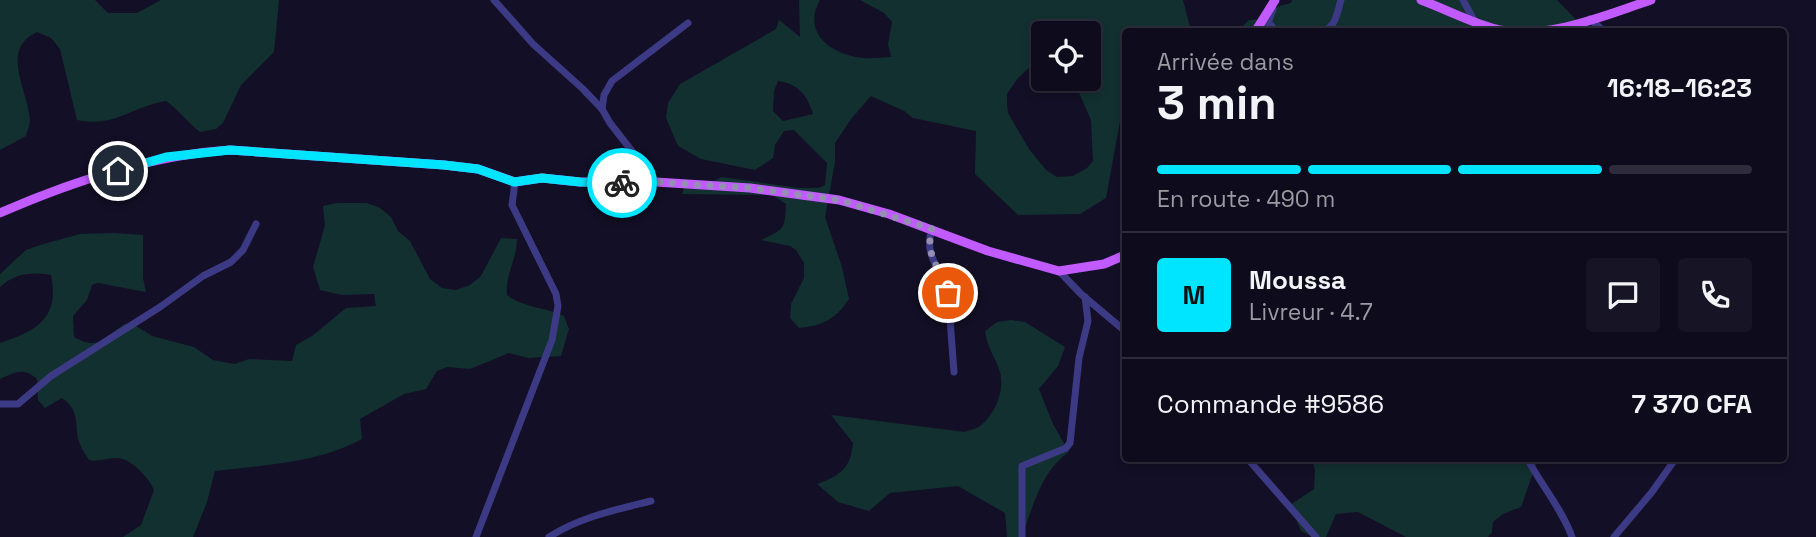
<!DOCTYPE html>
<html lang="fr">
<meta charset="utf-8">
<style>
body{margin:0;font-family:"Space Grotesk",sans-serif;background:#171425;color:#f1f3f6;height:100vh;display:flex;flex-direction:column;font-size:26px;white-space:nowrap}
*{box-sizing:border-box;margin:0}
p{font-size:23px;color:#9b9ba3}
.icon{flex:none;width:38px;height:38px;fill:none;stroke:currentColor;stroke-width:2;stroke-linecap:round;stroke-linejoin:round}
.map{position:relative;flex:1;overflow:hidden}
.side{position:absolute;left:1122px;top:28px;width:665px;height:434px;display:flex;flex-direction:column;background:#0e0b1c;border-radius:7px;box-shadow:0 4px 10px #0003,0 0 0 2px #2e2b3b}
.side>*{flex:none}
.controls{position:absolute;left:1031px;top:21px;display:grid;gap:14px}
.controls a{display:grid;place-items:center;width:70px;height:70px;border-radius:7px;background:#0e0b1c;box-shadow:0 4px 10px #0003,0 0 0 2px #2e2b3b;font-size:35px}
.pin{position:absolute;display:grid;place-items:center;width:60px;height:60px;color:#fff;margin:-30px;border:4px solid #fff;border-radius:50%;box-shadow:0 2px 7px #0007}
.courier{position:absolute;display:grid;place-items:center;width:70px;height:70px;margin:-35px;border:5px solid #00e5ff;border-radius:50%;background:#fff;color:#222;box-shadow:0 2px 9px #0007}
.head em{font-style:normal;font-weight:800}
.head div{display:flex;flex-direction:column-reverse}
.head{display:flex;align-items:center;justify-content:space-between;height:119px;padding:0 35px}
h1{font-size:46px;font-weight:800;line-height:52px}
.bar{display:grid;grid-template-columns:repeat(4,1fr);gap:10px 7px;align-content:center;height:84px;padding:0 35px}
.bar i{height:9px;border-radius:5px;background:#2e2b3b}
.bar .selected{background:#00e5ff}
.bar p{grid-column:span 4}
.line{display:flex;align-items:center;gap:18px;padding:0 35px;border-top:2px solid #2e2b3b}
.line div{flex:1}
.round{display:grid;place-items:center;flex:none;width:74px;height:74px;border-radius:7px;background:#171425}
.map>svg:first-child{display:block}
.green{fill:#12302f;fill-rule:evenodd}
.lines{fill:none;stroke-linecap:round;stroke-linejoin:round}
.minor{stroke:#3d3a85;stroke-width:7}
.major{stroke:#c25bff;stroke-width:9}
.done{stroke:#948fb3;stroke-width:7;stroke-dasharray:0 12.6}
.route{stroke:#00e5ff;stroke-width:9}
</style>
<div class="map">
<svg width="1816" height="537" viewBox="0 0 1816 537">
<rect width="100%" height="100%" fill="#130f26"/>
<!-- green -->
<g class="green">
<path d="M0 0H95L108 13H137L161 0H279L274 52 241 85 223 123 216 129 200 132C187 122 179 110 166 101 130 107 115 128 77 120L60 49 51 38 37 32C0 49 27 88 30 120 30 125 27 131 26 136L0 150Z"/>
<path d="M799 0H820C801 33 832 55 863 58 872 59 882 57 891 57L888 44 892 22 884 13 860 0H1183L1190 27 1197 31 1125 32V94L1106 198 1080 214 1018 215 975 174 976 131 913 118 904 111 871 96 851 119 835 143V162L825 217 842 267 849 299C836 319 822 326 799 328L790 318 791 304 804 278V263L796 250 790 246 761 240C784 229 785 230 786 204L772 195 682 194 684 188 703 186 722 177 799 188H818L825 185 827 163 794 130 784 131 775 145 773 158 755 170 701 159 678 146 666 118 668 103 680 84 776 29 779 20 800 37ZM1043 33H1088V79H1073L1091 120 1093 161 1087 168 1073 176 1057 177 1046 170 1029 149 1008 113 1007 105V94L1018 78 1031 66 1043 65ZM778 81C799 84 807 95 813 114L783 121 773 111 774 91Z"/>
<polygon points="1292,0 1557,0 1587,31 1383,32 1382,27 1377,26 1236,32 1249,20 1265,19 1276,7 1291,3"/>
<path d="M337 203H367L380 208 391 217 398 231 410 241 430 279 442 288 456 290 470 285 481 276 501 238 517 239C517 259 505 275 507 295 524 308 545 307 564 316L569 329 561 356 528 358 509 353 470 369 447 367 437 371 426 389 404 394 360 419 362 439C318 463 264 465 215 471L207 502 193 537H123L141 525 154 490C149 478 131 458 117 458 107 458 99 462 89 460 86 455 82 450 80 444 73 426 82 412 62 398L45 408 38 400 37 379C24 367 15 372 0 379V343C37 331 60 318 51 275 31 272 16 273 0 287V274L26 250 40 245 80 234 114 233 143 235V278L146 292 98 283 92 285 87 300 73 316 74 337C100 352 105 336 125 324H133L152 336 194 347 213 360 235 364 249 359 292 361 296 345 312 336 346 308 376 306 374 294 342 295 320 290 313 267 325 225 323 206Z"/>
<path d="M1011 320 1025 322 1065 347 1058 366 1039 389 1053 424 1069 452C1042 471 1035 501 1024 530L1025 537H1007L1005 513 958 486 890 493 869 511 838 502 817 484C840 476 851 468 853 443L831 415 965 432C969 430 976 429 980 426 995 415 1005 390 1000 372 995 356 987 348 985 331L997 322Z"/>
<polygon points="1534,458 1536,464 1521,507 1503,514 1493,522 1492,532 1488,537 1406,537 1358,512 1336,514 1326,537 1313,537 1301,531 1290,505 1314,489 1315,470 1312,459"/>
</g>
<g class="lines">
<!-- minor -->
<g class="minor">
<polyline points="494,0 533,44 583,89 602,109 610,123 656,182"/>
<polyline points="1463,0 1475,22"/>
<polyline points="1590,19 1605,32"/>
<polyline points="1268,22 1277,32"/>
<polyline points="1265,32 1273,9"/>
<path d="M1322 32C1336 27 1337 13 1341 0"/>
<polyline points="602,109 604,95 612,81 688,23"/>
<path d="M932 229C923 256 941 268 948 293L954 372"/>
<polyline points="1059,271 1081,294 1125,331"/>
<polyline points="0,404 18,404 51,376 160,307 203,276 231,262 243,250 256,224"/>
<polyline points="1247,458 1316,537"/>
<path d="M1527 458C1541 485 1562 509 1572 537"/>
<polyline points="476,537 552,340 558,306 556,294 512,205 515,182"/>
<path d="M549 537C580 517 615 510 651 501"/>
<polyline points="1022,537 1022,466 1066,448 1070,443 1079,358 1088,321 1085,297"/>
<polyline points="1614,537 1652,492 1676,458"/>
</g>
<!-- major -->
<g class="major">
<path d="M1421 0C1445 9 1468 21 1492 28 1544 42 1602 16 1651 0"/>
<polyline points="1255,32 1275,0"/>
<path d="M0 213C73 181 151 155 230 150L444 165 478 169 515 182 542 178 580 182H656L750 188 839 200 889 214 988 251 1059 271 1104 264 1125 255"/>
</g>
</g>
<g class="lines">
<!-- done -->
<path class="done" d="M622 183 656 182 750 188 839 200 932 229C924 256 941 268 948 293"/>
<!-- route -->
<polyline class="route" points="118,171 166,157 230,150 444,165 478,169 514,182 542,178 580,182 622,183"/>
</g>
</svg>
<div class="controls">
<a><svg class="icon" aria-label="locate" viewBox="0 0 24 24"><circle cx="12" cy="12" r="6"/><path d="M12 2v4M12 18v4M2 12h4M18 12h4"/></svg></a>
</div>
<div class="pin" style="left:948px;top:293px;background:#ea580c"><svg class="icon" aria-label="bag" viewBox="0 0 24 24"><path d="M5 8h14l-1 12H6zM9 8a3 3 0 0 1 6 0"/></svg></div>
<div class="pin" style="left:118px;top:171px;background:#1f2937"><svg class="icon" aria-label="home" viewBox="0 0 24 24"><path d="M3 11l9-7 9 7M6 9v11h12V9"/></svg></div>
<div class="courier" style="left:622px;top:183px"><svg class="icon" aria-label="bike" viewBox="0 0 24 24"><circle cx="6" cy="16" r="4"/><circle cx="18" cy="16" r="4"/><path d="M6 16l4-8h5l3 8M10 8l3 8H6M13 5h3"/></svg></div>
<section class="side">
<div class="head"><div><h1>3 min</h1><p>Arrivée dans</p></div><em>16:18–16:23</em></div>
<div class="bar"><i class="selected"></i><i class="selected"></i><i class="selected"></i><i></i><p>En route · 490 m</p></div>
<div class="line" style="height:126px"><b class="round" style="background:#00e5ff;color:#111">M</b><div><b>Moussa</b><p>Livreur · 4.7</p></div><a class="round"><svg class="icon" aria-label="chat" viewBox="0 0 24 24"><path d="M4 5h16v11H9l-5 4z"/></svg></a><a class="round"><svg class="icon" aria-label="phone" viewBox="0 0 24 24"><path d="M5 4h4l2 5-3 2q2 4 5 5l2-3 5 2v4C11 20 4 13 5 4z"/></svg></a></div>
<div class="line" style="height:91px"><div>Commande #9586</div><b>7 370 CFA</b></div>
</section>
</div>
